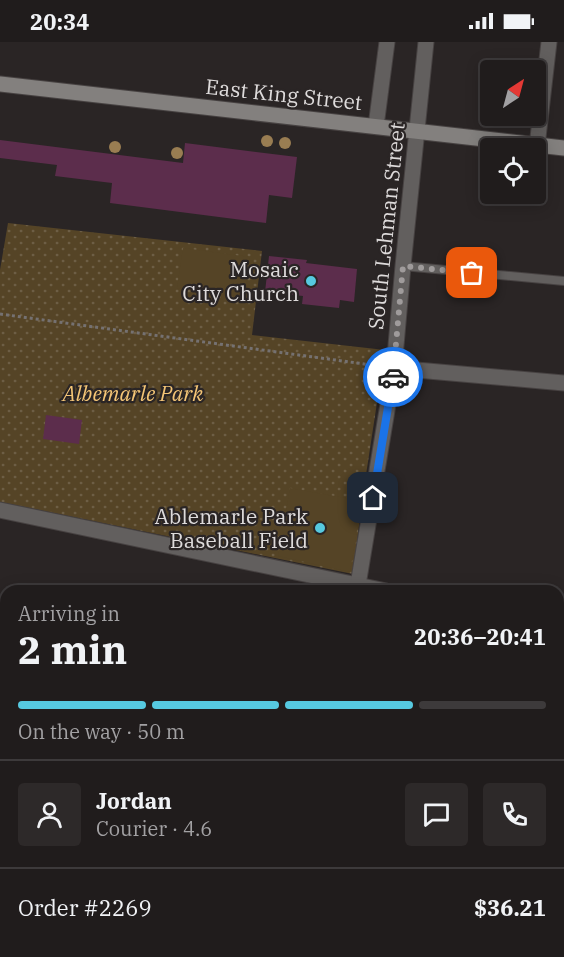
<!DOCTYPE html>
<meta charset="utf-8">
<style>
body{margin:0;font-family:"IBM Plex Serif",serif;background:#2d2929;color:#f1f3f6;height:100vh;display:flex;flex-direction:column;font-size:22px;white-space:nowrap}
*{box-sizing:border-box;margin:0}
p{font-size:20px;color:#a2a1a3}
.icon{flex:none;width:33px;height:33px;fill:none;stroke:currentColor;stroke-width:2;stroke-linecap:round;stroke-linejoin:round}
.map{position:relative;flex:1;overflow:hidden}
.panel{position:absolute;left:0px;top:543px;width:564px;height:372px;display:flex;flex-direction:column;background:#201c1c;border-radius:18px 18px 0 0;box-shadow:0 3px 15px #0003,0 0 0 2px #3d3a3b}
.panel>*{flex:none}
.needle{width:39px;rotate:36deg}
.controls{position:absolute;left:480px;top:18px;display:grid;gap:12px}
.controls a{display:grid;place-items:center;width:66px;height:66px;border-radius:6px;background:#201c1c;box-shadow:0 3px 15px #0003,0 0 0 2px #3d3a3b;font-size:30px}
.pin{position:absolute;display:grid;place-items:center;width:51px;height:51px;color:#fff;margin:-26px;border-radius:12px;box-shadow:0 3px 9px #0006}
.courier{position:absolute;display:grid;place-items:center;width:60px;height:60px;margin:-30px;border:4px solid #1a73e8;border-radius:50%;background:#fff;color:#222;box-shadow:0 2px 8px #0007}
.overview em{font-style:normal;font-weight:700}
.overview div{display:flex;flex-direction:column-reverse}
.overview{display:flex;align-items:center;justify-content:space-between;height:102px;padding:0 18px}
h1{font-size:39px;font-weight:700;line-height:45px}
.bar{display:grid;grid-template-columns:repeat(4,1fr);gap:9px 6px;align-content:center;height:72px;padding:0 18px}
.bar i{height:8px;border-radius:4px;background:#3d3a3b}
.bar .active{background:#56c9e0}
.bar p{grid-column:span 4}
.line{display:flex;align-items:center;gap:15px;padding:0 18px;border-top:2px solid #3d3a3b}
.line div{flex:1}
.round{display:grid;place-items:center;flex:none;width:63px;height:63px;border-radius:6px;background:#2d2929}
.status{display:flex;justify-content:space-between;align-items:center;height:42px;padding:0 30px;background:#201c1c;direction:ltr}
.status svg{height:16px;fill:currentColor}
.map>svg:first-child{display:block}
.industrial{fill:url(#industrial-grid)}
.grass{fill:url(#grass-dots)}
.pitch{fill:#554426}
.building{fill:#5c2d4c}
.lines{fill:none;stroke-linecap:round;stroke-linejoin:round}
.lane-casing{stroke:#474242;stroke-width:10}
.street-casing{stroke:#474242;stroke-width:17}
.secondary-casing{stroke:#474242;stroke-width:17}
.path{stroke:#757171;stroke-width:3;stroke-dasharray:3 3;stroke-linecap:butt}
.lane{stroke:#625f5e;stroke-width:8}
.street{stroke:#625f5e;stroke-width:15}
.secondary{stroke:#83807e;stroke-width:15}
.tree{fill:#997d52}
.done{stroke:#9f9b9b;stroke-width:6;stroke-dasharray:0 10.8}
.route{stroke:#1a73e8;stroke-width:8}
.poi-dot{fill:#56c9e0;stroke:#2a2525;stroke-width:2}
.labels{text-anchor:middle;dominant-baseline:central;stroke-width:4.5;stroke-linejoin:round;paint-order:stroke}
.street-label{font-size:21px;fill:#dedbdb;stroke:#2a2525}
.poi-label{font-size:21px;fill:#dedbdb;stroke:#2a2525;text-anchor:end}
.park-label{font-size:21px;font-style:italic;fill:#f4c576;stroke:#2a2525}
</style>
<div class="status"><b>20:34</b><svg viewBox="0 0 49 12"><path d="M0 12V9h3v3zM5 12V6h3v6zM10 12V3h3v9zM15 12V0h3v12zM26 1h20v11H26zM47 4h2v5h-2z"/></svg></div>
<div class="map">
<svg width="564" height="915" viewBox="0 0 564 915">
<defs>
<pattern id="industrial-grid" width="8" height="8" patternUnits="userSpaceOnUse" patternTransform="scale(1.5)"><rect width="8" height="8" fill="#392e2f"/><path d="M0 4h8M4 0v8" fill="none" stroke="#554c4d"/></pattern>
<pattern id="grass-dots" width="8" height="8" patternUnits="userSpaceOnUse" patternTransform="scale(1.5)"><rect width="8" height="8" fill="#554426"/><path d="M2 2h.1M6 6h.1" fill="none" stroke="#6d5e45" stroke-width="1.8" stroke-linecap="round"/></pattern>
</defs>
<rect width="100%" height="100%" fill="#2a2525"/>
<!-- industrial -->
<polygon class="industrial" points="558,607 564,609 564,734 558,732"/>
<!-- grass -->
<polygon class="grass" points="8,181 262,209 252,293 385,308 362,459 353,532 0,460 0,228"/>
<!-- pitch -->
<g class="pitch">
<polygon points="183,206 250,215 244,256 177,246"/>
<polygon points="290,446 362,459 350,530 278,514"/>
</g>
<!-- building -->
<g class="building">
<polygon points="0,98 183,121 185,101 297,115 292,156 269,153 266,181 110,161 112,141 55,134 57,123 0,116"/>
<polygon points="269,214 307,218 306,221 357,227 354,260 340,258 339,266 302,262 303,254 265,250"/>
<polygon points="46,373 82,378 79,402 43,397"/>
</g>
<g class="lines">
<!-- lane casing -->
<g class="lane-casing">
<g id="lane">
<polyline points="403,224 564,239"/>
<polyline points="0,574 6,575"/>
<polyline points="558,743 564,745"/>
<polyline points="0,794 6,796"/>
<polyline points="369,909 390,915"/>
<polyline points="346,915 348,909"/>
</g>
</g>
<!-- street casing -->
<g class="street-casing">
<g id="street">
<polyline points="376,84 387,0"/>
<polyline points="537,104 549,0"/>
<polyline points="394,326 564,341"/>
<polyline points="0,468 386,549"/>
<polyline points="357,549 394,326 403,224 426,0"/>
<polyline points="558,588 564,589"/>
<polyline points="0,688 6,690"/>
<polyline points="558,856 564,857"/>
<polyline points="0,914 4,915"/>
<polyline points="242,915 244,909"/>
</g>
</g>
<!-- secondary casing -->
<g class="secondary-casing">
<polyline id="secondary" points="0,42 564,106"/>
</g>
<!-- path -->
<polyline class="path" points="0,272 379,324"/>
<!-- lane -->
<use href="#lane" class="lane"/>
<!-- street -->
<use href="#street" class="street"/>
<!-- secondary -->
<use href="#secondary" class="secondary"/>
</g>
<!-- trees -->
<g class="tree">
<circle cx="267" cy="99" r="6"/>
<circle cx="285" cy="101" r="6"/>
<circle cx="115" cy="105" r="6"/>
<circle cx="177" cy="111" r="6"/>
</g>
<g class="lines">
<!-- done -->
<polyline class="done" points="393,335 403,224 472,231"/>
<!-- route -->
<polyline class="route" points="373,456 393,335"/>
</g>
<!-- markers -->
<g class="poi-dot">
<circle cx="311" cy="239" r="6"/>
<circle cx="320" cy="486" r="6"/>
</g>
<g class="labels">
<!-- street labels -->
<g class="street-label">
<text transform="translate(284 52) rotate(6)">East King Street</text>
<text transform="translate(386 184) rotate(-84)">South Lehman Street</text>
</g>
<!-- poi labels -->
<g class="poi-label">
<text x="299" y="227">Mosaic<tspan x="299" dy="24">City Church</tspan></text>
<text x="308" y="474">Ablemarle Park<tspan x="308" dy="24">Baseball Field</tspan></text>
</g>
<!-- park labels -->
<g class="park-label">
<text x="133" y="351">Albemarle Park</text>
</g>
</g>
</svg>
<div class="controls">
<a><svg class="needle" viewBox="-14 -14 28 28"><path d="M0-13l5 13h-10z" fill="#e53935"/><path d="M0 13l5-13h-10z" fill="#a2a1a3"/></svg></a>
<a><svg class="icon" aria-label="locate" viewBox="0 0 24 24"><circle cx="12" cy="12" r="6"/><path d="M12 2v4M12 18v4M2 12h4M18 12h4"/></svg></a>
</div>
<div class="pin" style="left:472px;top:231px;background:#ea580c"><svg class="icon" aria-label="bag" viewBox="0 0 24 24"><path d="M5 8h14l-1 12H6zM9 8a3 3 0 0 1 6 0"/></svg></div>
<div class="pin" style="left:373px;top:456px;background:#1f2937"><svg class="icon" aria-label="home" viewBox="0 0 24 24"><path d="M3 11l9-7 9 7M6 9v11h12V9"/></svg></div>
<div class="courier" style="left:393px;top:335px"><svg class="icon" aria-label="car" viewBox="0 0 24 24"><path d="M5 17H2v-5l4-1 3-4h7l3 4 3 1v5h-3M9 17h6M6 11h13"/><circle cx="7" cy="17" r="2"/><circle cx="17" cy="17" r="2"/></svg></div>
<section class="panel">
<div class="overview"><div><h1>2 min</h1><p>Arriving in</p></div><em>20:36–20:41</em></div>
<div class="bar"><i class="active"></i><i class="active"></i><i class="active"></i><i></i><p>On the way · 50 m</p></div>
<div class="line" style="height:108px"><a class="round"><svg class="icon" aria-label="person" viewBox="0 0 24 24"><circle cx="12" cy="8" r="4"/><path d="M4 21q1-7 8-7t8 7"/></svg></a><div><b>Jordan</b><p>Courier · 4.6</p></div><a class="round"><svg class="icon" aria-label="chat" viewBox="0 0 24 24"><path d="M4 5h16v11H9l-5 4z"/></svg></a><a class="round"><svg class="icon" aria-label="phone" viewBox="0 0 24 24"><path d="M5 4h4l2 5-3 2q2 4 5 5l2-3 5 2v4C11 20 4 13 5 4z"/></svg></a></div>
<div class="line" style="height:78px"><div>Order #2269</div><b>$36.21</b></div>
</section>
</div>
